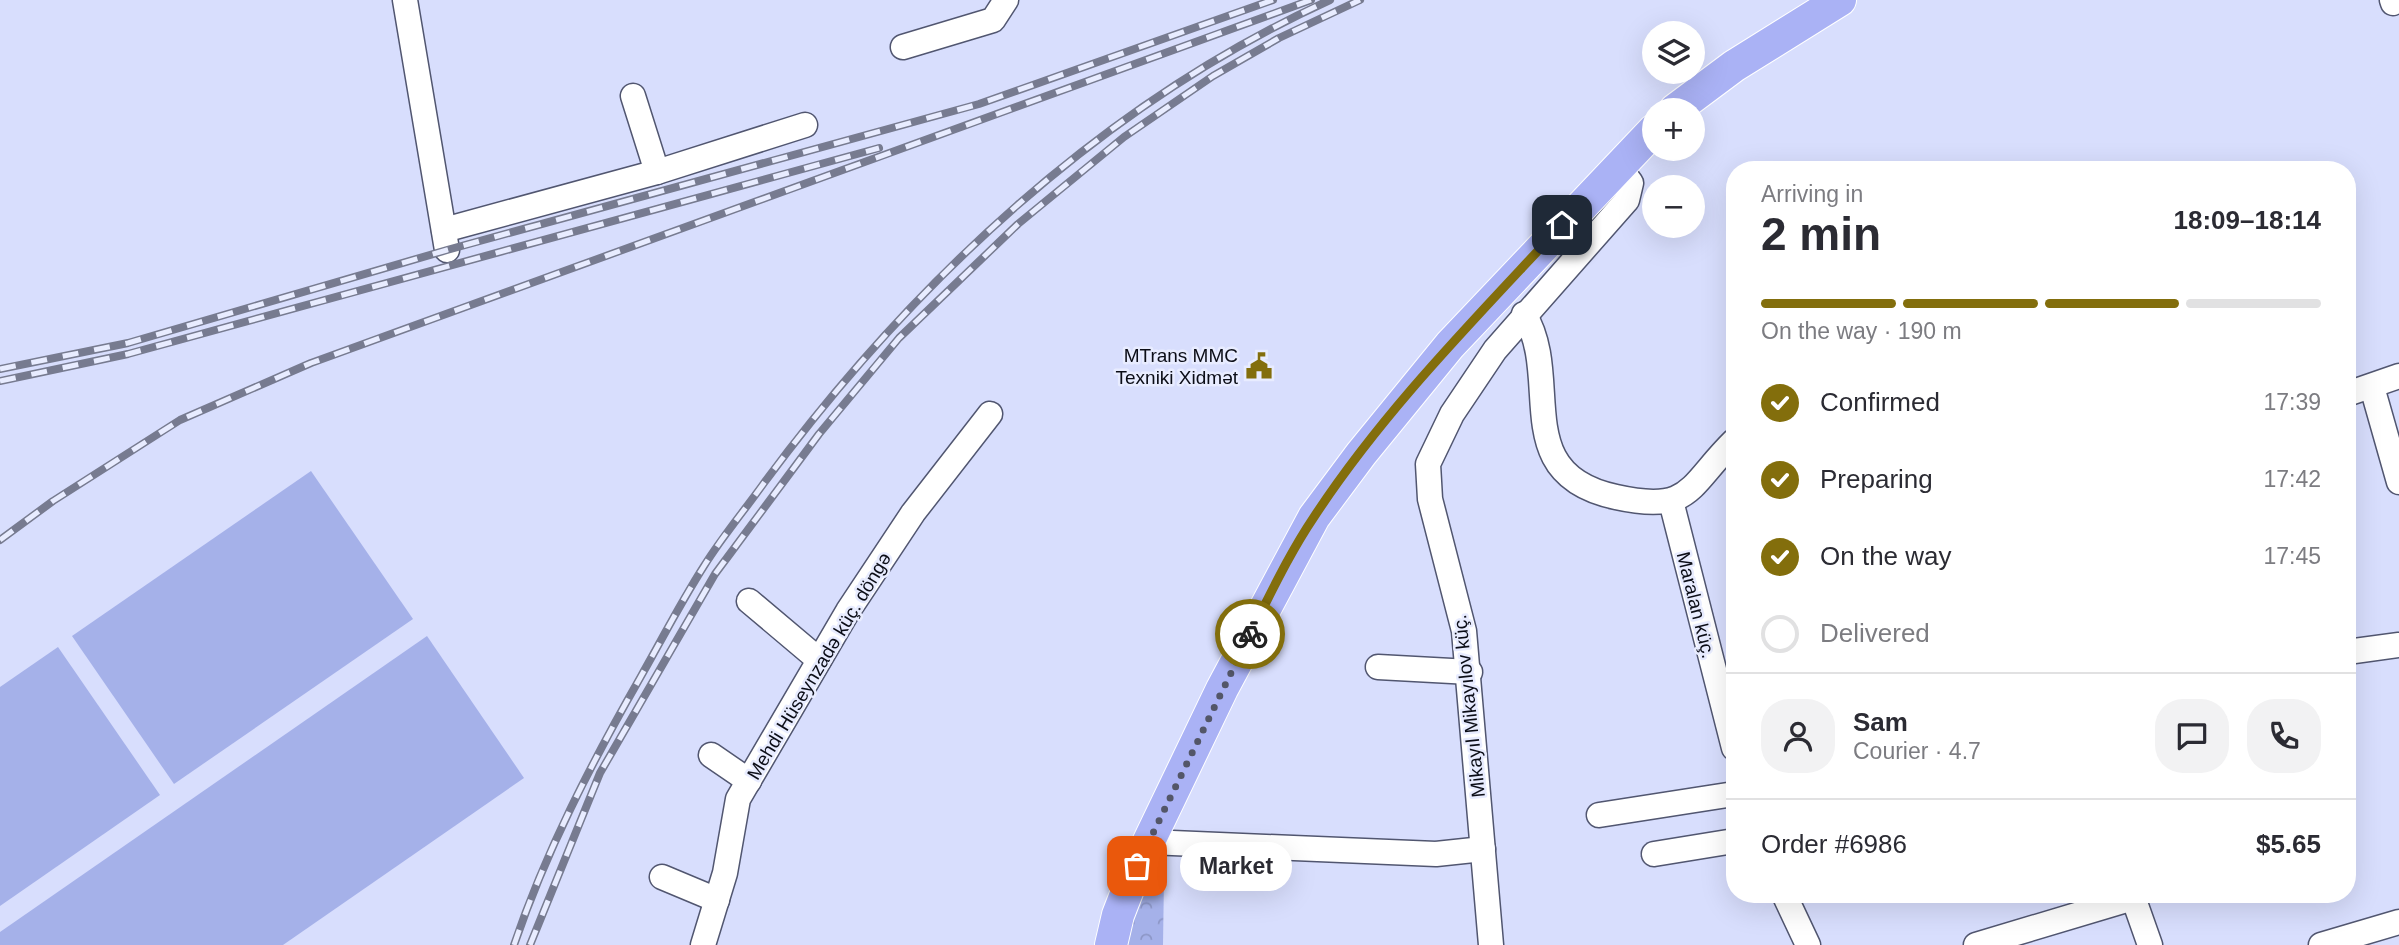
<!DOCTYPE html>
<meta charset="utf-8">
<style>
body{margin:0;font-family:Helvetica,sans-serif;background:#f2f2f3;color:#2b2b33;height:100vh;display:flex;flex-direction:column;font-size:26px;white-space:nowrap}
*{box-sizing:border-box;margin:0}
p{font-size:23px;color:#7c7c81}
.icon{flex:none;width:38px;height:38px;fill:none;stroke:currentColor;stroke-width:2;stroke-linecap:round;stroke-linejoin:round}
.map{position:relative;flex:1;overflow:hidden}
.side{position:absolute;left:1726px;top:161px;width:630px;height:742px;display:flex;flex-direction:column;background:#fff;border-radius:28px;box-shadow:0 7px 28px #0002}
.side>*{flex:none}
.controls{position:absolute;left:1642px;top:21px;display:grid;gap:14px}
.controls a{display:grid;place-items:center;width:63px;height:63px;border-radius:50%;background:#fff;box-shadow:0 7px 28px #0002;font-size:35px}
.pin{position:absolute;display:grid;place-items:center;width:60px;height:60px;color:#fff;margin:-30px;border-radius:14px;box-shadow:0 4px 10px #0006}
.courier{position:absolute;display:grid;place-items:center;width:70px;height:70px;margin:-35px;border:5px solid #836e0c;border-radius:50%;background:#fff;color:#222;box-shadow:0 2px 9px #0007}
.bubble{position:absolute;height:49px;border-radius:24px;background:#fff;box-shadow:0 7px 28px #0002;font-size:23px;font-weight:800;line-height:49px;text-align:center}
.summary em{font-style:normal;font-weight:800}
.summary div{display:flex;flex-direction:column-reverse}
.summary{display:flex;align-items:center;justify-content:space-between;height:119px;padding:0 35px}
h1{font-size:46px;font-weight:800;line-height:52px}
.bar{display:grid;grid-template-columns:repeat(4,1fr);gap:10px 7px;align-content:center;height:84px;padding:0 35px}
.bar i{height:9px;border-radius:5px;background:#e1e1e2}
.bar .active{background:#836e0c}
.bar p{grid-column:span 4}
.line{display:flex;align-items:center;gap:18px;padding:0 35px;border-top:2px solid #e1e1e2}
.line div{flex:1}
.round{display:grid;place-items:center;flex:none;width:74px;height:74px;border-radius:28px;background:#f2f2f3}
ol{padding:0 35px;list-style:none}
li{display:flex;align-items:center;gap:21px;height:77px}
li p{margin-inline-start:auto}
li .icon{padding:7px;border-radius:50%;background:#836e0c;color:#fff;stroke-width:4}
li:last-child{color:#7c7c81}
li i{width:38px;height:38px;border:4px solid #e1e1e2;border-radius:50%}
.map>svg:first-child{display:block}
.grass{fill:#a5b1e9}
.park{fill:url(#park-crowns)}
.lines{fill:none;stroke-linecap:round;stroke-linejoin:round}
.minor-casing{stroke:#515670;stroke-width:27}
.major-casing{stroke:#fff;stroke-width:34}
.minor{stroke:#fff;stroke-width:24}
.major{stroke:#aab2f5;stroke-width:32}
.rail-casing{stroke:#777b90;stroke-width:8}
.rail{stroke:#e8ecff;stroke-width:5;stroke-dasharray:16;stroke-linecap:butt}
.done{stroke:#535668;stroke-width:7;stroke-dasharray:0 12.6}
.route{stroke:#836e0c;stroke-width:9}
.labels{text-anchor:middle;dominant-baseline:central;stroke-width:5;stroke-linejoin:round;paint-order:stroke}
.poi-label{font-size:19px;fill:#0b0d17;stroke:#e8ecff;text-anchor:end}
.street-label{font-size:19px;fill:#0b0d17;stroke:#e8ecff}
</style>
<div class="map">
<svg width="2399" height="945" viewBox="0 0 2399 945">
<defs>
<pattern id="park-crowns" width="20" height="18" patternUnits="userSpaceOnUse" patternTransform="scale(1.75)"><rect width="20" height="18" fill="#a5b1e9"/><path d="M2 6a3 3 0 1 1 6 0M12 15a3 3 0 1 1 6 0" fill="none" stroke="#8d97c7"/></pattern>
</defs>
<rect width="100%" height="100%" fill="#d8defd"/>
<!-- grass -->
<g class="grass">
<polygon points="311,471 413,619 174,784 72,636"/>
<polygon points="427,636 524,778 283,945 0,945 0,932"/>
<polygon points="58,647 160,795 0,906 0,687"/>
</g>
<!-- park -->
<polygon class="park" points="1147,873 1164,878 1163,945 1125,945"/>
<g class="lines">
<!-- minor casing -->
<g class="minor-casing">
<g id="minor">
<polyline points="405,0 447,250"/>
<polyline points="2392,0 2393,3"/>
<polyline points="903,47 993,20 1006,0"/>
<polyline points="633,96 657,172"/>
<polyline points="444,230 657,172 805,125"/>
<path d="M1524 314C1564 379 1507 474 1616 497 1692 514 1688 486 1734 441"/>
<polyline points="2372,387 2399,482"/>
<polyline points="2347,394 2399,376"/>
<polyline points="1671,501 1734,748"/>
<polyline points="749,601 819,660"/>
<polyline points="2347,652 2399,645"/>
<polyline points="1378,667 1470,672"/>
<polyline points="711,755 749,781"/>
<polyline points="1599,815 1734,794"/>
<polyline points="1149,842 1436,854 1483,849"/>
<polyline points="1654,854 1734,841"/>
<polyline points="662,877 717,900"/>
<polyline points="1784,894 1808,945"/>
<polyline points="2132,894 2150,945"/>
<polyline points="703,945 725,873 738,799 848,611 913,513 990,414"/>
<polyline points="1491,945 1464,631 1430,499 1428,464 1452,414 1495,350 1627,200 1631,183 1618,165"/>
<polyline points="1976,945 2133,898"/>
<polyline points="2321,945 2399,922"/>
</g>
</g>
<!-- major casing -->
<g class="major-casing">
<g id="major">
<polyline points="1675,110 1734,66 1840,0"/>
<polyline points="1111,945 1118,915 1137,866 1222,689 1314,517 1361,454 1450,345 1654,130"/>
</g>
</g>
<!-- minor -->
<use href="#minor" class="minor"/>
<!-- major -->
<use href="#major" class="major"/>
<!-- rail casing -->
<g class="rail-casing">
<g id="rail">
<polyline points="0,369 128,343 447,250 979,104 1273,0"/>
<polyline points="0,381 128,354 879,148"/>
<polyline points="0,540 53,501 180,420 311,363 1311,0"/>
<path d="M514 945C546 851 591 764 640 678 661 641 681 602 704 566 722 537 744 511 764 483 911 284 1103 103 1330 0"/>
<polyline points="530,945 600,773 715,574 819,434 899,338 1018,224 1124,137 1213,76 1279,38 1360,0"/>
</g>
</g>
<!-- rail -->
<use href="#rail" class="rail"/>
</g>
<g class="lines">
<!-- done -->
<polyline class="done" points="1137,866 1250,634"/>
<!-- route -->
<path class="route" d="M1250 634C1270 595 1289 554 1314 517 1384 410 1476 318 1562 225"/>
</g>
<!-- icons -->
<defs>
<g id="civic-bare" transform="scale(2.1)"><path d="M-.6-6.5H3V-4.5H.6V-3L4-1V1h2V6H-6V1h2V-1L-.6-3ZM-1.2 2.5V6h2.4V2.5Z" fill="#836e0c" stroke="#e8ecff" stroke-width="2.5" paint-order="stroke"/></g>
</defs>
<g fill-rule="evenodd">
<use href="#civic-bare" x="1259" y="366"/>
</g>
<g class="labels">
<!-- poi labels -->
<g class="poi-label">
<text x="1238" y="355">MTrans MMC<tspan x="1238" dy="22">Texniki Xidmət</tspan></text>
</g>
<!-- street labels -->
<g class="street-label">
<text transform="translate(1696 605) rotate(76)">Maralan küç.</text>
<text transform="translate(819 666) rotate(-59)">Mehdi Hüseynzadə küç. döngə</text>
<text transform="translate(1469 706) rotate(-96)">Mikayıl Mikayılov küç.</text>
</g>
</g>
</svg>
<div class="controls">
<a><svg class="icon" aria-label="layers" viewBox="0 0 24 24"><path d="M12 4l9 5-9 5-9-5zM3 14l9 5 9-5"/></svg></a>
<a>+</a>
<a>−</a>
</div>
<div class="pin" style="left:1137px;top:866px;background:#ea580c"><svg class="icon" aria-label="bag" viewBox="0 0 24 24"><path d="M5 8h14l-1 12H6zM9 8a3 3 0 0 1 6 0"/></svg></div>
<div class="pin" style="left:1562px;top:225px;background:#1f2937"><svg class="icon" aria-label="home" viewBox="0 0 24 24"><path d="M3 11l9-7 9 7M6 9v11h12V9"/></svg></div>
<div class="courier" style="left:1250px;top:634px"><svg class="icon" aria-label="bike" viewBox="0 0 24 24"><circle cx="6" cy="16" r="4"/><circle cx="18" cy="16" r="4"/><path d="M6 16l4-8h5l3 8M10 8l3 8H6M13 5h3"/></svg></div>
<div class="bubble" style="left:1180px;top:842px;width:112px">Market</div>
<section class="side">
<div class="summary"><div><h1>2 min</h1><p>Arriving in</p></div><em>18:09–18:14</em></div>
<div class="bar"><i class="active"></i><i class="active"></i><i class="active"></i><i></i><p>On the way · 190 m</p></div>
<ol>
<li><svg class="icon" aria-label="check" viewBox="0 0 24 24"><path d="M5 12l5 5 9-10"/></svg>Confirmed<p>17:39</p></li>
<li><svg class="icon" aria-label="check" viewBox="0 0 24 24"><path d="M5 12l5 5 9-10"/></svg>Preparing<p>17:42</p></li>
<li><svg class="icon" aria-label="check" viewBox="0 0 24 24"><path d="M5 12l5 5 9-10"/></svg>On the way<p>17:45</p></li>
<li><i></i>Delivered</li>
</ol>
<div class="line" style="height:126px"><a class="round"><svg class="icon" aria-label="person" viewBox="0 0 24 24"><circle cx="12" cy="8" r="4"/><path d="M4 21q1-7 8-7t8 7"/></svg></a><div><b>Sam</b><p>Courier · 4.7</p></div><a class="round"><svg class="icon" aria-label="chat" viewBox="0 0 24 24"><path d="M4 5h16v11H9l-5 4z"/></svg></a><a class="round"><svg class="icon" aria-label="phone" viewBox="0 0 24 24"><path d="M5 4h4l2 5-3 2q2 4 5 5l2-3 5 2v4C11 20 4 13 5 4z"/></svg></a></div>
<div class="line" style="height:91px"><div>Order #6986</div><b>$5.65</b></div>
</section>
</div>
